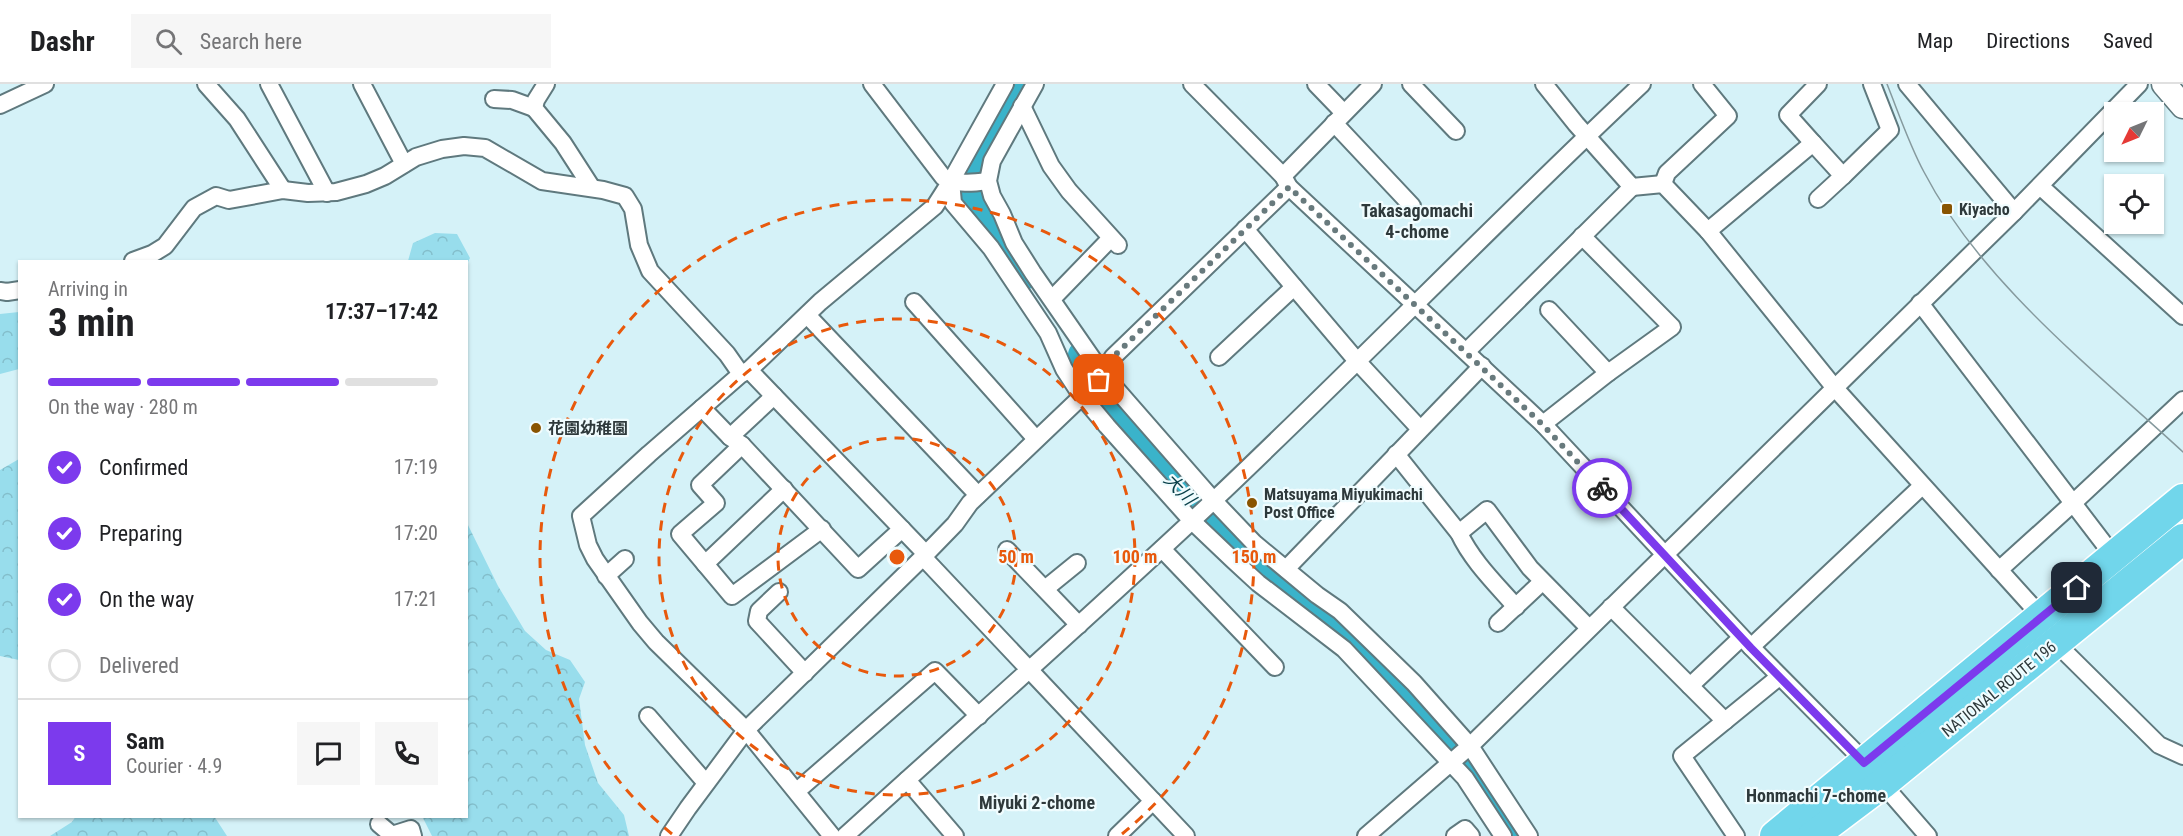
<!DOCTYPE html>
<meta charset="utf-8">
<style>
body{margin:0;font-family:"Roboto Condensed","Noto Sans JP",sans-serif;background:#f6f6f6;color:#202124;height:100vh;display:flex;flex-direction:column;font-size:22px;white-space:nowrap}
*{box-sizing:border-box;margin:0}
p{font-size:20px;color:#757577}
.icon{flex:none;width:33px;height:33px;fill:none;stroke:currentColor;stroke-width:2;stroke-linecap:round;stroke-linejoin:round}
.map{position:relative;flex:1;overflow:hidden}
.side{position:absolute;left:18px;top:176px;width:450px;height:558px;display:flex;flex-direction:column;background:#fff;border-radius:0px;box-shadow:0 2px 4px #0004}
.side>*{flex:none}
.needle{width:39px;rotate:227deg}
.tools{position:absolute;left:2104px;top:18px;display:grid;gap:12px}
.tools a{display:grid;place-items:center;width:60px;height:60px;border-radius:0px;background:#fff;box-shadow:0 2px 4px #0004;font-size:30px}
.pin{position:absolute;display:grid;place-items:center;width:51px;height:51px;color:#fff;margin:-26px;border-radius:12px;box-shadow:0 3px 9px #0006}
.courier{position:absolute;display:grid;place-items:center;width:60px;height:60px;margin:-30px;border:4px solid #7c3aed;border-radius:50%;background:#fff;color:#222;box-shadow:0 2px 8px #0007}
.overview em{font-style:normal;font-weight:700}
.overview div{display:flex;flex-direction:column-reverse}
.overview{display:flex;align-items:center;justify-content:space-between;height:102px;padding:0 30px}
h1{font-size:39px;font-weight:700;line-height:45px}
.bar{display:grid;grid-template-columns:repeat(4,1fr);gap:9px 6px;align-content:center;height:72px;padding:0 30px}
.bar i{height:8px;border-radius:4px;background:#e0e0e0}
.bar .active{background:#7c3aed}
.bar p{grid-column:span 4}
.line{display:flex;align-items:center;gap:15px;padding:0 30px;border-top:2px solid #e0e0e0}
.line div{flex:1}
.round{display:grid;place-items:center;flex:none;width:63px;height:63px;border-radius:0px;background:#f6f6f6}
ol{padding:0 30px;list-style:none}
li{display:flex;align-items:center;gap:18px;height:66px}
li p{margin-inline-start:auto}
li .icon{padding:6px;border-radius:50%;background:#7c3aed;color:#fff;stroke-width:4}
li:last-child{color:#757577}
li i{width:33px;height:33px;border:3px solid #e0e0e0;border-radius:50%}
header{display:flex;align-items:center;gap:36px;box-sizing:border-box;height:84px;padding:0 30px;background:#fff;border-bottom:2px solid #e0e0e0}
header strong{font-size:28px}
nav{display:flex;gap:33px;margin-inline-start:auto;font-size:21px}
.search{width:420px;height:54px;background:#f6f6f6;display:flex;align-items:center;gap:15px;box-sizing:border-box;padding:0 21px;border-radius:0px;color:#757577;font-size:22px}
.map>svg:first-child{display:block}
.forest{fill:url(#forest-crowns)}
.lines{fill:none;stroke-linecap:round;stroke-linejoin:round}
.river{stroke:#3ab3ca;stroke-width:28}
.street-casing{stroke:#5f797e;stroke-width:20}
.secondary-casing{stroke:#5f797e;stroke-width:27}
.highway-casing{stroke:#fff;stroke-width:33}
.street{stroke:#fff;stroke-width:16}
.secondary{stroke:#fff;stroke-width:24}
.highway{stroke:#71d6eb;stroke-width:30}
.tram{stroke:#869a9e;stroke-width:1.5}
.done{stroke:#687a7d;stroke-width:6;stroke-dasharray:0 10.8}
.route{stroke:#7c3aed;stroke-width:8}
.ring{fill:none;stroke:#e8590c;stroke-width:3;stroke-dasharray:10 8}
.poi-dot{fill:#895401;stroke:#f0fcfe;stroke-width:2}
.labels{text-anchor:middle;dominant-baseline:central;stroke-width:4.5;stroke-linejoin:round;paint-order:stroke}
.poi-label{font-size:16px;font-weight:bold;fill:#2e393b;stroke:#f0fcfe;text-anchor:start}
.street-label{font-size:16px;fill:#2e393b;stroke:#f0fcfe}
.neighbourhood-label{font-size:18px;font-weight:bold;fill:#2e393b;stroke:#f0fcfe}
.water-label{font-size:18px;font-style:italic;fill:#073e48;stroke:#f0fcfe}
.centre{fill:#e8590c;stroke:#f0fcfe;stroke-width:3}
.ring-label{font-size:18px;text-anchor:middle;font-weight:bold;fill:#e8590c;stroke:#f0fcfe;stroke-width:4.5;stroke-linejoin:round;paint-order:stroke}
</style>
<header>
<strong>Dashr</strong>
<div class="search"><svg class="icon" aria-label="search" viewBox="0 0 24 24"><circle cx="10" cy="10" r="6"/><path d="M15 15l6 6"/></svg>Search here</div>
<nav><a>Map</a><a>Directions</a><a>Saved</a></nav>
</header>
<div class="map">
<svg width="2183" height="752" viewBox="0 0 2183 752">
<defs>
<pattern id="forest-crowns" width="20" height="18" patternUnits="userSpaceOnUse" patternTransform="scale(1.5)"><rect width="20" height="18" fill="#98ddec"/><path d="M2 6a3 3 0 1 1 6 0M12 15a3 3 0 1 1 6 0" fill="none" stroke="#83becb"/></pattern>
</defs>
<rect width="100%" height="100%" fill="#d5f2f8"/>
<!-- forest -->
<g class="forest">
<polygon points="435,149 457,150 470,174 467,180 466,177 408,177 413,159"/>
<polygon points="19,228 19,285 0,290 0,230"/>
<polygon points="19,375 19,576 0,572 0,386"/>
<polygon points="467,439 498,502 525,547 546,566 570,576 585,598 579,615 585,661 598,699 624,731 629,752 432,752 422,732 466,732"/>
<polygon points="76,732 214,732 227,752 50,752 72,738"/>
</g>
<g class="lines">
<!-- river -->
<g class="river">
<polyline points="1025,0 977,84 973,103 977,118 1027,191"/>
<polyline points="1082,271 1137,360 1227,454 1351,556 1377,581 1451,661 1512,752"/>
</g>
<!-- street casing -->
<g class="street-casing">
<g id="street">
<polyline points="206,0 237,35 283,106"/>
<polyline points="269,0 327,109"/>
<polyline points="362,0 404,80"/>
<polyline points="546,0 536,16 534,24 563,59 592,104"/>
<path d="M872 0 943 93C957 101 973 99 988 97"/>
<polyline points="1035,0 992,77 988,97 992,112 1002,130 1014,159 1033,189 1103,290 1214,417 1254,459 1317,511 1340,527 1414,599 1470,662 1529,752"/>
<polyline points="1192,0 1283,92 1289,103 1543,340 1751,563 1854,667 1928,752"/>
<polyline points="1316,0 1344,29"/>
<polyline points="1411,0 1456,47"/>
<polyline points="1544,0 1576,40 1632,103 1663,100 1708,147 1834,303 2031,521 2067,570 2159,661 2183,672"/>
<polyline points="1907,0 2014,128"/>
<polyline points="494,15 512,16 534,24"/>
<polyline points="0,21 45,0"/>
<polyline points="1022,22 1051,82 1069,107 1118,161"/>
<polyline points="1334,39 1412,122"/>
<polyline points="1813,59 1788,31 1818,0"/>
<polyline points="1283,92 1373,0"/>
<polyline points="951,97 953,119 991,164 1048,249 1064,285 1081,311 1107,342 1192,437 1233,476 1258,499 1344,565 1465,694 1503,752"/>
<polyline points="1663,100 1667,89 1728,32 1702,0"/>
<polyline points="2040,102 2183,232"/>
<polyline points="1818,115 1843,92"/>
<polyline points="1245,145 1357,277 1420,345"/>
<polyline points="1708,147 1813,59 1843,92 1890,46 1872,0"/>
<polyline points="133,177 152,170 165,162 194,124 216,112 229,116 283,106 308,109 336,108 366,100 385,92 416,73 442,65 464,62 485,64 542,97 603,106 625,112 633,125 639,161 650,187 727,270 741,290"/>
<polyline points="0,207 7,208 20,206"/>
<polyline points="1052,215 1111,154"/>
<polyline points="914,218 1036,355"/>
<polyline points="1920,219 2118,478"/>
<polyline points="1549,226 1608,289"/>
<polyline points="807,231 978,411"/>
<polyline points="1467,267 1632,103"/>
<polyline points="1219,273 1294,203"/>
<polyline points="749,286 926,470"/>
<polyline points="702,324 730,353 742,361 858,485 902,445"/>
<polyline points="1543,340 1608,289 1672,243 1582,152"/>
<polyline points="730,353 774,312"/>
<polyline points="742,361 700,401 716,419 680,450 732,512 822,445"/>
<path d="M1396 370 1459 449C1472 477 1496 500 1516 523"/>
<polyline points="1459,449 1487,426 1530,484 1589,544"/>
<polyline points="1162,465 1275,583"/>
<polyline points="1007,466 1079,541"/>
<polyline points="923,473 1186,752"/>
<polyline points="705,480 784,405"/>
<polyline points="1286,485 1482,282"/>
<polyline points="1999,486 2072,420 2183,316"/>
<polyline points="606,492 625,475"/>
<polyline points="1045,505 1077,479"/>
<polyline points="779,508 759,527 757,537 805,589"/>
<polyline points="1611,523 1725,637"/>
<polyline points="1498,539 1542,498"/>
<polyline points="1751,563 1922,402"/>
<polyline points="1690,602 1741,554"/>
<polyline points="648,632 706,699"/>
<polyline points="907,696 955,752"/>
<polyline points="797,707 935,587 979,632"/>
<polyline points="379,740 392,751 411,745 413,752"/>
<polyline points="669,752 688,724 746,646 656,558 640,539 595,475 588,461 581,432 649,370 741,290 749,286 820,218 935,122 951,97 1005,0"/>
<polyline points="832,752 746,646 923,473 955,440 970,419 1099,296 1113,273 1289,103"/>
<path d="M845 752C967 641 1091 532 1212 418 1357 281 1496 137 1642 0"/>
<polyline points="1117,752 1153,717"/>
<polyline points="1366,752 1470,662 2014,128 2139,0"/>
<polyline points="1455,752 1465,745 1471,752"/>
<polyline points="1736,752 1682,672 1779,593"/>
</g>
</g>
<!-- secondary casing -->
<g class="secondary-casing">
<polyline id="secondary" points="2164,0 2183,22"/>
</g>
<!-- highway casing -->
<g class="highway-casing">
<g id="highway">
<polyline points="1775,752 2183,415"/>
<polyline points="1813,752 1882,700 2183,455"/>
</g>
</g>
<!-- street -->
<use href="#street" class="street"/>
<!-- secondary -->
<use href="#secondary" class="secondary"/>
<!-- highway -->
<use href="#highway" class="highway"/>
<!-- tram -->
<path class="tram" d="M1887 0C1899 30 1909 60 1924 88 1981 198 2093 285 2183 368"/>
</g>
<g class="lines">
<!-- done -->
<polyline class="done" points="1099,296 1113,273 1289,103 1542,340 1602,404"/>
<!-- route -->
<polyline class="route" points="1602,404 1751,564 1864,679 2077,504"/>
</g>
<!-- distance rings -->
<g class="ring">
<circle cx="897" cy="473" r="119"/>
<circle cx="897" cy="473" r="238"/>
<path d="M672 750A357 357 0 1 1 1122 750"/>
</g>
<!-- markers -->
<g class="poi-dot">
<rect x="1941" y="119" width="12" height="12" rx="3"/>
<circle cx="536" cy="344" r="6"/>
<circle cx="1252" cy="419" r="6"/>
</g>
<g class="labels">
<!-- poi labels -->
<g class="poi-label">
<text x="1959" y="125">Kiyacho</text>
<text x="548" y="344">花園幼稚園</text>
<text x="1264" y="410">Matsuyama Miyukimachi<tspan x="1264" dy="18">Post Office</tspan></text>
</g>
<!-- street labels -->
<g class="street-label">
<text transform="translate(1999 605) rotate(-39)">NATIONAL ROUTE 196</text>
</g>
<!-- neighbourhood labels -->
<g class="neighbourhood-label">
<text x="1417" y="126">Takasagomachi<tspan x="1417" dy="21">4-chome</tspan></text>
<text x="1816" y="711">Honmachi 7-chome</text>
<text x="1037" y="718">Miyuki 2-chome</text>
</g>
<!-- water labels -->
<g class="water-label">
<text transform="translate(1180 405) rotate(46)">大川</text>
</g>
</g>
<circle cx="897" cy="473" r="9" class="centre"/>
<g class="ring-label">
<text x="1016" y="479">50 m</text>
<text x="1135" y="479">100 m</text>
<text x="1254" y="479">150 m</text>
</g>
</svg>
<div class="tools">
<a><svg class="needle" viewBox="-14 -14 28 28"><path d="M0-13l5 13h-10z" fill="#e53935"/><path d="M0 13l5-13h-10z" fill="#757577"/></svg></a>
<a><svg class="icon" aria-label="locate" viewBox="0 0 24 24"><circle cx="12" cy="12" r="6"/><path d="M12 2v4M12 18v4M2 12h4M18 12h4"/></svg></a>
</div>
<div class="pin" style="left:1099px;top:296px;background:#ea580c"><svg class="icon" aria-label="bag" viewBox="0 0 24 24"><path d="M5 8h14l-1 12H6zM9 8a3 3 0 0 1 6 0"/></svg></div>
<div class="pin" style="left:2077px;top:504px;background:#1f2937"><svg class="icon" aria-label="home" viewBox="0 0 24 24"><path d="M3 11l9-7 9 7M6 9v11h12V9"/></svg></div>
<div class="courier" style="left:1602px;top:404px"><svg class="icon" aria-label="bike" viewBox="0 0 24 24"><circle cx="6" cy="16" r="4"/><circle cx="18" cy="16" r="4"/><path d="M6 16l4-8h5l3 8M10 8l3 8H6M13 5h3"/></svg></div>
<section class="side">
<div class="overview"><div><h1>3 min</h1><p>Arriving in</p></div><em>17:37–17:42</em></div>
<div class="bar"><i class="active"></i><i class="active"></i><i class="active"></i><i></i><p>On the way · 280 m</p></div>
<ol>
<li><svg class="icon" aria-label="check" viewBox="0 0 24 24"><path d="M5 12l5 5 9-10"/></svg>Confirmed<p>17:19</p></li>
<li><svg class="icon" aria-label="check" viewBox="0 0 24 24"><path d="M5 12l5 5 9-10"/></svg>Preparing<p>17:20</p></li>
<li><svg class="icon" aria-label="check" viewBox="0 0 24 24"><path d="M5 12l5 5 9-10"/></svg>On the way<p>17:21</p></li>
<li><i></i>Delivered</li>
</ol>
<div class="line" style="height:108px"><b class="round" style="background:#7c3aed;color:#fff">S</b><div><b>Sam</b><p>Courier · 4.9</p></div><a class="round"><svg class="icon" aria-label="chat" viewBox="0 0 24 24"><path d="M4 5h16v11H9l-5 4z"/></svg></a><a class="round"><svg class="icon" aria-label="phone" viewBox="0 0 24 24"><path d="M5 4h4l2 5-3 2q2 4 5 5l2-3 5 2v4C11 20 4 13 5 4z"/></svg></a></div>
</section>
</div>
